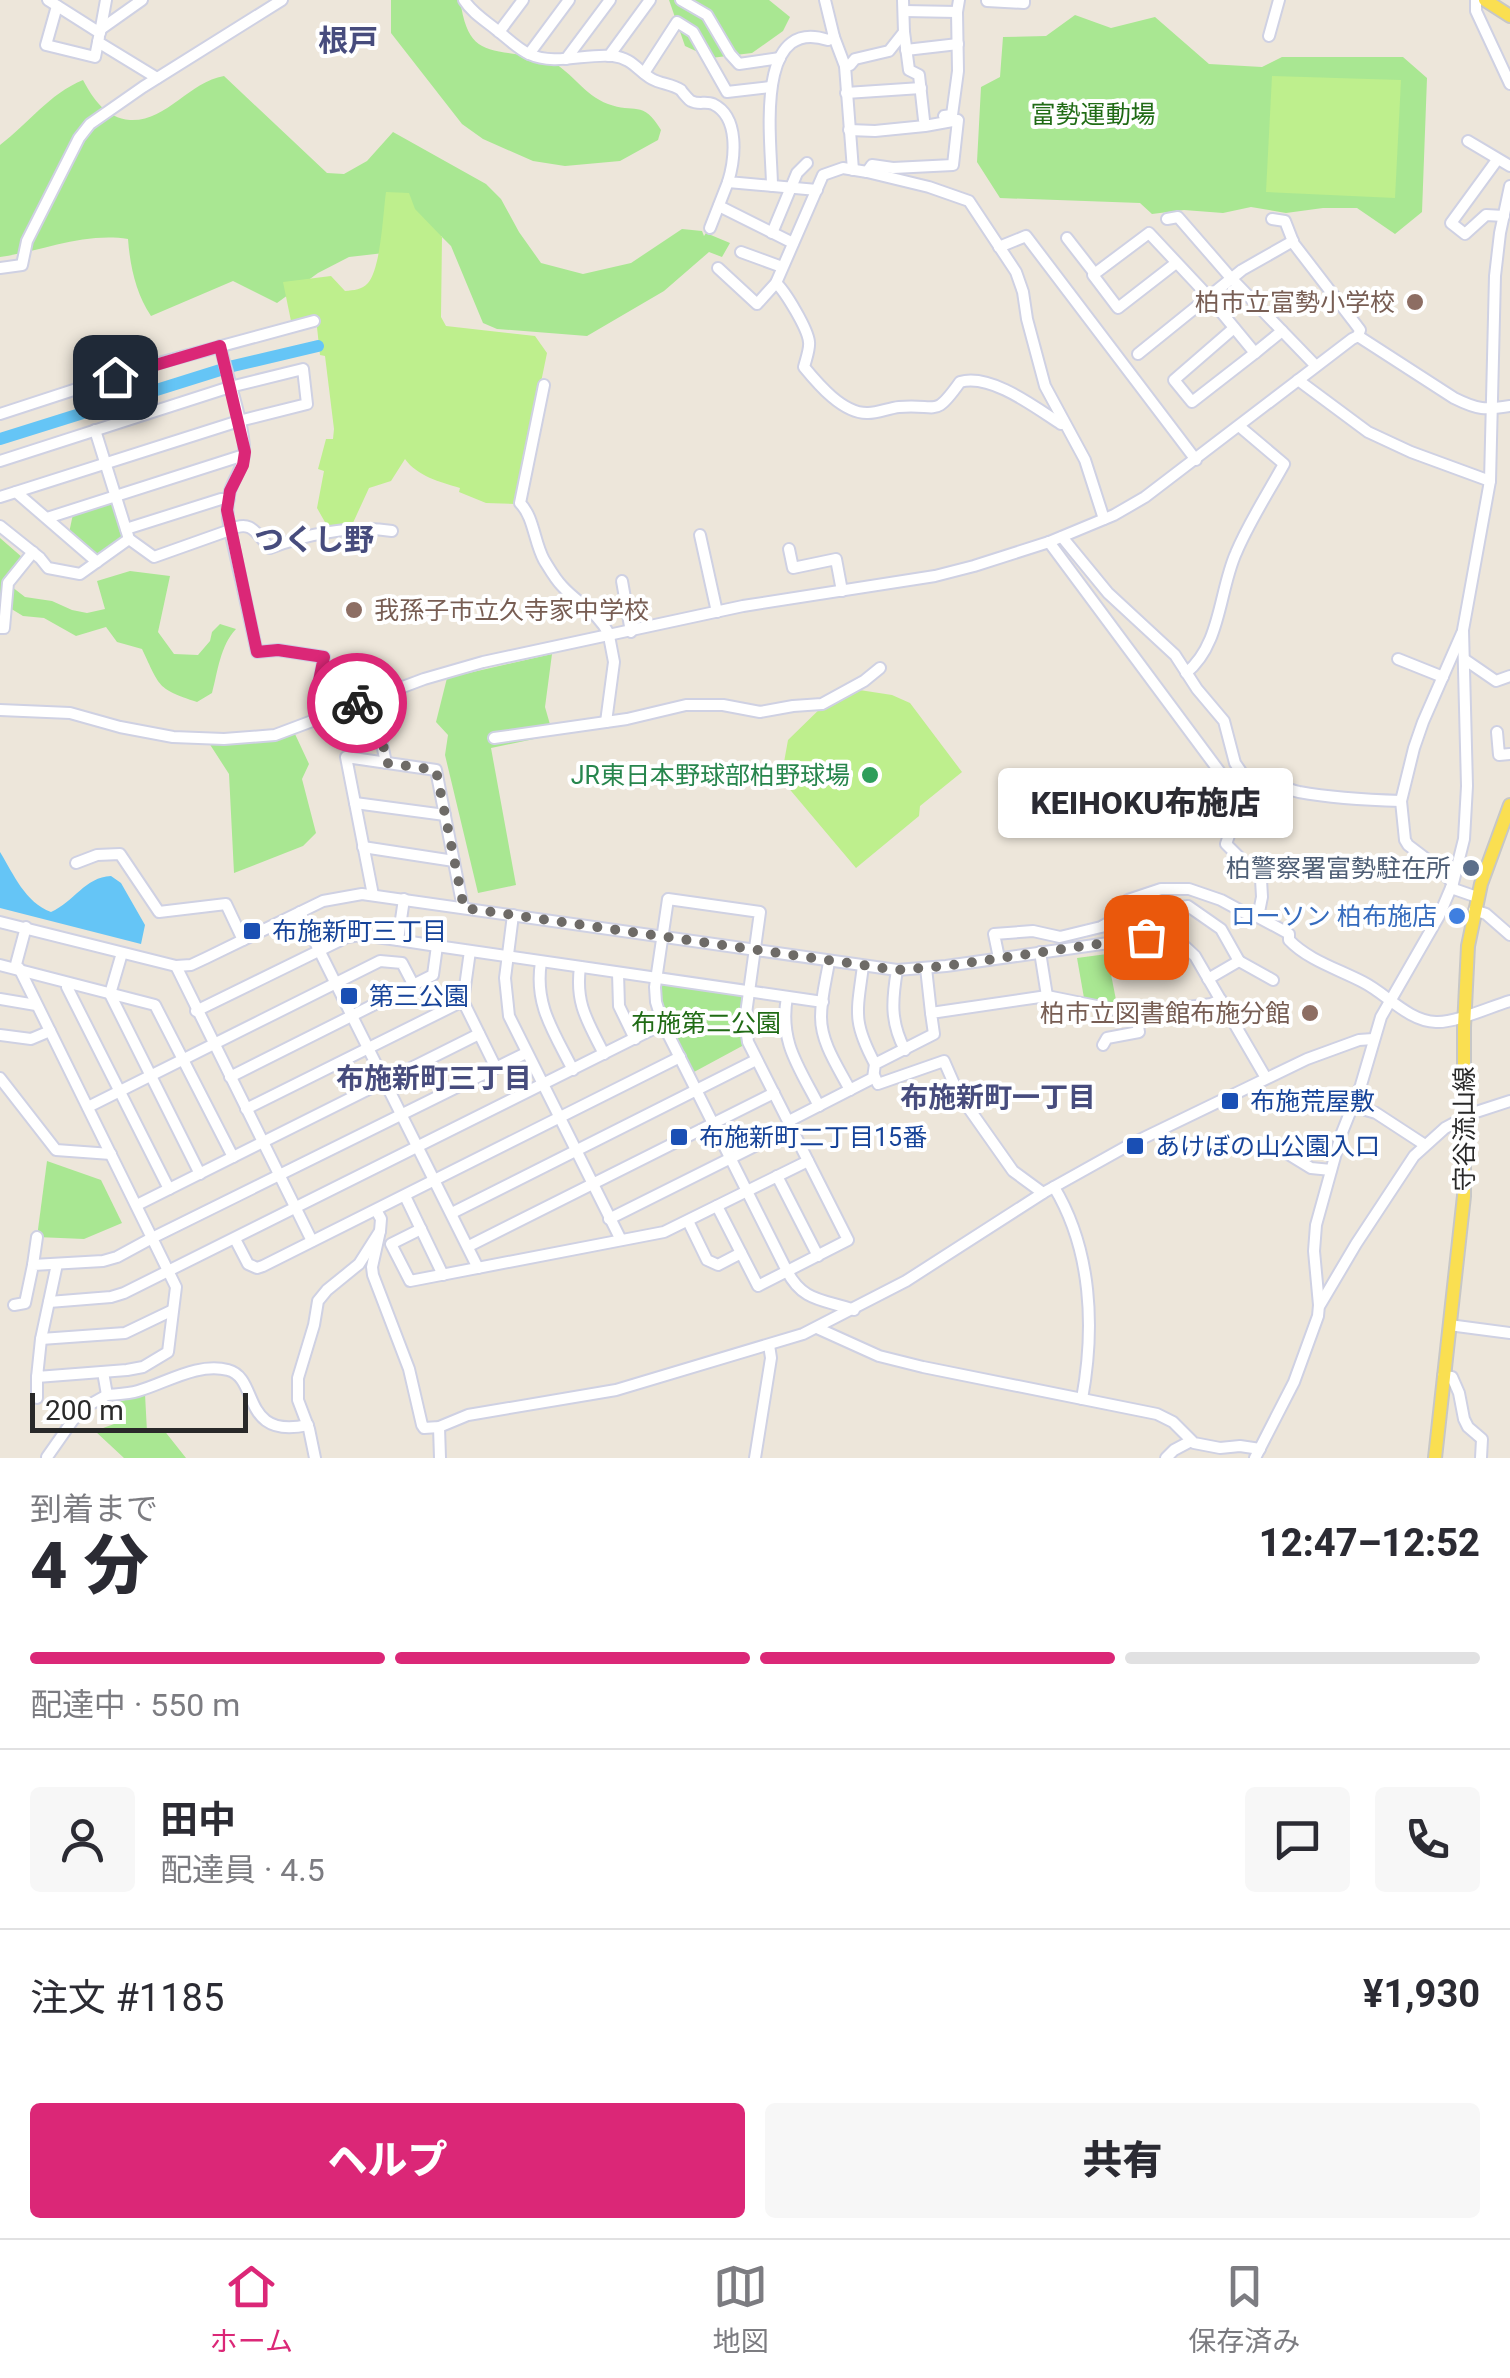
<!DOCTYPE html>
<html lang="ja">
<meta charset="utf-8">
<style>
body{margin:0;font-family:Roboto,"Noto Sans JP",sans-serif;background:#f7f7f7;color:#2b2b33;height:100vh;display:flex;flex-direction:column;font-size:38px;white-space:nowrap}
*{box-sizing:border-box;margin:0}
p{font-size:32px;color:#7c7c81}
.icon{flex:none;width:55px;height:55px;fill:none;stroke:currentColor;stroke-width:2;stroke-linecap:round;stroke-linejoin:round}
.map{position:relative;height:1458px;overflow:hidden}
.side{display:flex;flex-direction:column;background:#fff;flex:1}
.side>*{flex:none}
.scale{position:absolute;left:30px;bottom:25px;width:218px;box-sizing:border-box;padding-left:10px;border:5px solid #292929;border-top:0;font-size:28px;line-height:35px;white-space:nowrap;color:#292929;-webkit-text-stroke:8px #fff;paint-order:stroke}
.pin{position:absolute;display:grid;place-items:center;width:85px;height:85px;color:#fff;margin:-42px;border-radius:20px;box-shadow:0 5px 15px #0006}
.courier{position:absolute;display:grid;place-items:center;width:100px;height:100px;margin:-50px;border:8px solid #db2777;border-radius:50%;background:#fff;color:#222;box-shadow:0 2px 12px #0007}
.bubble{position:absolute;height:70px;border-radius:10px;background:#fff;box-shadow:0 2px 8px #0004;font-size:32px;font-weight:800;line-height:70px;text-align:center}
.summary em{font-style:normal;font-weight:800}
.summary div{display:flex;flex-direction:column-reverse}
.summary{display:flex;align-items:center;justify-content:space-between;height:170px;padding:0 30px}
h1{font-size:65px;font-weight:800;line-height:75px}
.bar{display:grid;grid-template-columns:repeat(4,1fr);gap:15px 10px;align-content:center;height:120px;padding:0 30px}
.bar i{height:12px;border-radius:8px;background:#e1e1e2}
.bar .current{background:#db2777}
.bar p{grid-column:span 4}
.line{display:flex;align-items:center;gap:25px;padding:0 30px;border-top:2px solid #e1e1e2}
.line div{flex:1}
.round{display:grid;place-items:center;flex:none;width:105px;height:105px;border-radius:10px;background:#f7f7f7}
.button{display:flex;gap:20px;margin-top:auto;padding:20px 30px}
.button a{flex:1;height:115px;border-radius:10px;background:#db2777;color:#fff;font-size:40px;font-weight:800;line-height:115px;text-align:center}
.button a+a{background:#f7f7f7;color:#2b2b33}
.tab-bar{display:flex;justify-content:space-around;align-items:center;height:140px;border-top:2px solid #e1e1e2;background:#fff;font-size:28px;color:#7c7c81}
.tab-bar a{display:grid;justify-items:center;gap:5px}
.tab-bar .current{color:#db2777}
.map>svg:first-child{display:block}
.green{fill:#a9e792}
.pitch{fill:#beef8d}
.water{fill:#65c5f6}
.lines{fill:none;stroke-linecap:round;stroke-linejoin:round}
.river{stroke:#65c5f6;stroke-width:12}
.minor-casing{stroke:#cfd1e3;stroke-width:14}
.major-casing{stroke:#c7c7c7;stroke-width:16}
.minor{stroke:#fff;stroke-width:10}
.major{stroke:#fadf51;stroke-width:12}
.done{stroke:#6e6b67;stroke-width:10;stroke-dasharray:0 18}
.route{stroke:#db2777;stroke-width:12}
.education-dot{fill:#8d6e63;stroke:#fff;stroke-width:4}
.leisure-dot{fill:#2e9e5b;stroke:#fff;stroke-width:4}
.service-dot{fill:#5c6f8a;stroke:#fff;stroke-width:4}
.shop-dot{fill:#3f7fe0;stroke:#fff;stroke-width:4}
.transit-dot{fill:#1a4fb4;stroke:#fff;stroke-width:4}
.labels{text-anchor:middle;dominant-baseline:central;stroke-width:8;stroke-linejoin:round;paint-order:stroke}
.park-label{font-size:25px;fill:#206b15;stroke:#fff}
.education-label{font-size:25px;fill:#785e54;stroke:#fff;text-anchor:end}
.leisure-label{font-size:25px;fill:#27864d;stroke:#fff;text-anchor:end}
.service-label{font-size:25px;fill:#4e5e75;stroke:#fff;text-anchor:end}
.shop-label{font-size:25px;fill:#366cbe;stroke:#fff;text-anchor:end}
.transit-label{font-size:25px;fill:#164399;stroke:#fff;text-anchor:start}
.street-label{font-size:25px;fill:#292929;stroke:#fff}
.neighbourhood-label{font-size:28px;font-weight:bold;fill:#474c7d;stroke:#fff}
.quarter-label{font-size:30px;font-weight:bold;fill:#474c7d;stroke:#fff}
</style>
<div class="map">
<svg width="1510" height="1458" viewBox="0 0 1510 1458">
<rect width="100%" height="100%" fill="#ede6da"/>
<!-- green -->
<g class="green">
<path d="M391 0H460C468 52 483 49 529 56 537 58 545 58 552 62 573 73 584 95 608 104 634 114 643 99 661 130L658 140 620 161 565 166 533 161 483 139 462 124 391 33Z"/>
<polygon points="669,0 769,0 790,17 783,31 752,53 711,58 685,46"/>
<polygon points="1075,15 1111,28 1155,17 1209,64 1262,67 1282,57 1403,57 1427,78 1422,212 1395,234 1357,208 1323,208 1286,213 1251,207 1223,213 1184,210 1152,214 1140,203 1000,198 977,162 981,87 1000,77 1003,37 1046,36"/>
<path d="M224 76 327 173 344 174 367 161 393 132 486 184 501 199 519 232 541 263 583 274 631 263 682 229 702 231 704 236 706 233 730 243 722 257 709 252 664 291 587 336 497 329 483 323 451 246 441 236 422 239 384 253 349 257 318 273 277 303 233 281 151 316C136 294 130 266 128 239 85 232 42 251 0 257V145C29 123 49 94 83 80 93 99 106 118 130 120 166 122 189 82 224 76Z"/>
<polygon points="112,501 124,538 98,557 69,533 73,514"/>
<path d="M0 538 23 558 3 580 25 597 52 601 72 610 87 613 105 609 97 581 130 571 170 576 158 632 174 654 198 655 210 641 212 632 220 624 236 629C220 646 218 671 212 693L197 702C157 689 160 687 142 649L117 642 106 627 76 636 44 618 23 616 0 602Z"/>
<polygon points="552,654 545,707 553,735 491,748 516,885 478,893 445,755 448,735 436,722 447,678"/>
<polygon points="295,734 309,764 302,779 316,833 303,846 234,873 229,774 209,743 263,741"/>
<polygon points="1107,954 1117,1005 1084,998 1077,958"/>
<polygon points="663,983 741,994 743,997 740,1034 744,1045 694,1072 666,1019 661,1006 659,985"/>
<polygon points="47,1161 101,1180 122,1223 84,1239 37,1237"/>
<polygon points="145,1394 147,1432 163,1429 186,1458 124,1458 95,1431 114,1424 112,1404"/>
</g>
<!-- pitch -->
<g class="pitch">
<polygon points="1272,76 1401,80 1395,198 1266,192"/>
<path d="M386 192 409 193 415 209 442 237 441 317 446 326 535 336 547 353 516 504 486 503 459 492 460 488C440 482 417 476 405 459L391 481 369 488 352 525 330 531 317 508 324 471 318 469 326 439H333L334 429 325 356 320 355 316 318 291 321 283 282 331 276 345 291C354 290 362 290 368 283 381 268 383 213 386 192Z"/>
<polygon points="853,689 892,695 910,703 962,772 920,806 919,816 856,868 781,779 788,740 828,701"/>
</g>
<!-- water -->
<path class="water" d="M0 852C14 875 25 902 51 912 74 902 85 877 111 876L121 883 145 925 141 944 0 908Z"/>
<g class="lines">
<!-- river -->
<polyline class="river" points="0,439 233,366 318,346"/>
<!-- minor casing -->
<g class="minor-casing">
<g id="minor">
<polyline points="48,0 100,33 106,0"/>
<path d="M464 0C472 13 486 21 498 31 507 38 518 49 529 54 555 66 586 53 613 56 632 58 638 71 652 79 661 84 672 84 681 90 682 92 689 100 691 101 698 105 706 101 713 104 740 117 735 159 728 182L817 190"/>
<polyline points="681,0 707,15 730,54 739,64 780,58"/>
<polyline points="825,0 834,37 845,66 853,170"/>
<polyline points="903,0 904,32 909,70 919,75 924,120"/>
<polyline points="1476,0 1476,11 1510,84"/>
<polyline points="987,1 1024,3 1024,0"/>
<polyline points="57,6 46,45 95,57 98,42"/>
<polyline points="904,11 957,12"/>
<polyline points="101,29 142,0"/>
<polyline points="499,32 523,0"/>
<polyline points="1269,36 1279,0"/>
<polyline points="99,37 98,42 157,78"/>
<polyline points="906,50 958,44"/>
<polyline points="529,54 569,0"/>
<polyline points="609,56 650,0"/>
<polyline points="566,59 610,0"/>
<polyline points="845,66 850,65 855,59 889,51 904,32"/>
<polyline points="644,73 677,22 693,32 727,92 770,87"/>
<polyline points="846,93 921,88"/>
<polyline points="944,116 952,115 958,71 957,12 959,0"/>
<polyline points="849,130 875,131 925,126 958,120 953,165 893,168 872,165 867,172"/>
<polyline points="1468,141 1510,166"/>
<polyline points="1497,160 1451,223 1465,234 1486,215 1504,216"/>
<path d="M772 186C772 147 752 15 828 40L834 37"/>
<polyline points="719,206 793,243"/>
<polyline points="1167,219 1178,217 1231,278 1316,366"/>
<polyline points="1272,219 1285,221 1294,244 1354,322 1360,330 1358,336"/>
<polyline points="710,228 728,182"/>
<polyline points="772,233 797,173 807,163"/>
<polyline points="1067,238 1095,274"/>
<polyline points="999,247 1026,236 1196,460"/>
<polyline points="741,252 782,267"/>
<polyline points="1176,263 1118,308 1093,275 1149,233 1208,296 1255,353 1282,331"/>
<polyline points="0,268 22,265 27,241 79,138 90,124 143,87 282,0"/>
<polyline points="718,268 757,304 776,283 823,175 843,168 867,172 929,187 969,201 1016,272 1023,292 1027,319 1045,386 1085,460 1104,519"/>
<path d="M776 283C785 291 808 329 809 342 810 349 806 359 804 367 818 384 843 414 868 413 878 413 889 408 899 407 938 403 933 420 960 382 991 373 1036 408 1061 424"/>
<polyline points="1234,328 1174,380 1192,402 1255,353"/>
<path d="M220 346C226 372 246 430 244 454 243 468 234 478 230 491 226 504 227 517 230 530 251 519 256 533 270 548 306 534 353 525 392 531"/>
<polyline points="1138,354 1242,270 1293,241"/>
<polyline points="1298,380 1368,432 1411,452 1490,481"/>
<path d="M544 385 520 503C534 517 534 542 544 560 549 568 555 579 562 586 579 605 597 610 610 636"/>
<polyline points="0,414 144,367 314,321"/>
<polyline points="95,430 129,539 154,557 230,530 257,652 278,650 324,657 317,695 318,719"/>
<polyline points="0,461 230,387 303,369 307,404 239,421 0,497"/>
<polyline points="16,492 97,562"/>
<polyline points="47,518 244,455"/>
<polyline points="0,526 40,558 48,568 80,574 129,539"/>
<polyline points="126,529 221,499 229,499"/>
<polyline points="700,535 717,612"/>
<path d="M1062 537 1108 593 1175 655 1197 689 1224 721 1235 763 1246 779C1264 776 1281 788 1299 792 1332 798 1367 800 1401 801"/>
<polyline points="1049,542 1228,783"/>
<polyline points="789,549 793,568 836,559 842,591"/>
<polyline points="622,581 631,632"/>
<polyline points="0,628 4,628 8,583 33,552"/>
<polyline points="1398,659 1443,677"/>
<polyline points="1464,659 1496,681 1510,676"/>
<path d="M1186 673C1221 645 1219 591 1236 553 1249 522 1268 493 1284 464L1239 426"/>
<polyline points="376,696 381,739 386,763"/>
<path d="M0 710 70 713 120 727 173 737 224 739 275 735 424 679 483 662 743 606 935 576 974 566 1049 542 1114 515 1145 497 1352 339 1358 336 1454 398C1478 410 1485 410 1510 406"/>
<polyline points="606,722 614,662 609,636"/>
<polyline points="1497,732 1499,755 1510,754"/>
<polyline points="494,738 627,719 686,705 723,705 760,712 793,706 822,704 864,681 880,668"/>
<path d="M1246 779 1247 783 1226 844 1261 879 1262 897 1258 917 1286 932 1289 934V940C1308 960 1338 969 1363 982 1387 994 1408 1021 1436 1022 1455 1023 1490 1007 1510 1001"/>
<polyline points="355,803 445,815"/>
<polyline points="363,847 454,861"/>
<polyline points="76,863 97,855 120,854 159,912 226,904 243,940"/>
<polyline points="1453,883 1437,867 1408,845 1405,840 1401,801 1414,748 1423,722 1462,633"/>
<polyline points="1451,888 1477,897"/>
<polyline points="373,895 346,757 436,770 463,908"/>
<polyline points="1474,910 1486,914 1510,935"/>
<polyline points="300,912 478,1268"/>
<polyline points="513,915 505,978 509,1016 621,1240"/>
<polyline points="0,922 176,966 191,965 206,958 323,901 362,894 897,970 946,966 1158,936 1179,941 1195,956 1266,1078"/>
<polyline points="1146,937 1142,913 1188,906 1221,929 1239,961 1208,979"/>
<polyline points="437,946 823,1002"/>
<polyline points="470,951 463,1001 496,1068"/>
<polyline points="1040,952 1047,996"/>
<polyline points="122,953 110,994 200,1174"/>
<polyline points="999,958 994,934 1033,931 1060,937 1101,927 1112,921 1128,900 1161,889 1189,889 1221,900 1245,913 1258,915"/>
<polyline points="1239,961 1273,980"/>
<path d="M541 962C534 1005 554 1032 573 1070"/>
<path d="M829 962C826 980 821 998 821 1017 821 1043 838 1067 850 1090"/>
<polyline points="0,965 155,1005 233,1157"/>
<polyline points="176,966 312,1241"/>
<path d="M863 966C857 1012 852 1021 875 1064"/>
<path d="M580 967C575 1004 588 1022 604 1054"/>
<polyline points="15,968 26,927"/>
<polyline points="926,968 931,1013"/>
<path d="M897 970C892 1000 890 1022 905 1050"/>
<polyline points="618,973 619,1006 635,1039"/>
<polyline points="68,983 67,987 169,1189"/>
<path d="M787 997C779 1042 799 1067 819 1106"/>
<polyline points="0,999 36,1005"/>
<polyline points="196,1011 347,937 361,935 398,940 404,899"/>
<polyline points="1136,1014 1211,1004 1221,1000"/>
<polyline points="0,1035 31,1039 50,1031"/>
<polyline points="874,1075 878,1084 944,1061 958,1093 1013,1171 1043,1193"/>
<polyline points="230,1077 433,975 437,946 398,940"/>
<polyline points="0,1078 56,1150 111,1154"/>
<polyline points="1352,1106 1376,1113 1425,1145"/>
<polyline points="88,1107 380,961 402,963 413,984"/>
<polyline points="246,1109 463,1001"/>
<polyline points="789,1121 873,1078 875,1064 934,1034 931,1013 1047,996 1136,1014 1139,1032 1107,1038 1103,1045"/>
<polyline points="1280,1149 1311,1168 1331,1170"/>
<polyline points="777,1176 818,1256"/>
<path d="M1054 1187C1092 1250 1095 1328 1082 1399"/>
<polyline points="405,1196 443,1275"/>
<polyline points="137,1205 479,1034"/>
<path d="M717 1206 758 1286 848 1240 748 1042 745 1021 760 912 668 899 655 987 656 1002 663 1024 787 1271C803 1302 823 1299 854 1310"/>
<polyline points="452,1213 756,1060"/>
<polyline points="609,1219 791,1128"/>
<polyline points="688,1221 707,1260 718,1265 741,1253"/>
<polyline points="421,1229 391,1244 410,1281 664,1232 808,1161"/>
<polyline points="380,1231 372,1267 373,1275 409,1369 422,1425 424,1428 439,1427 468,1415 616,1390 803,1334 906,1281 1043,1193 1129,1145 1307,1059 1359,1040 1373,1039"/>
<polyline points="235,1239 248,1264 257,1268 263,1266 680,1057"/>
<polyline points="469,1246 774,1093"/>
<polyline points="57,1264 41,1339 37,1377 127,1370 143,1367 168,1352 176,1287 152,1238 526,1053"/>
<polyline points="33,1265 37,1237"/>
<polyline points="49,1302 111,1297 124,1293 663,1024"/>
<polyline points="14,1305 25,1303 33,1265 103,1261 117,1257 152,1238 19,968"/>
<polyline points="1320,1305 1356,1244 1414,1156 1445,1128 1473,1113 1510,1101"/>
<polyline points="1449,1325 1510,1333"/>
<polyline points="817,1328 879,1356 923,1367 1157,1414 1173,1422 1194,1443 1220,1448 1240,1446 1260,1449"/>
<polyline points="41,1339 125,1333 173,1310"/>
<path d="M103 1372 107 1395C118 1394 128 1394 138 1391 166 1383 198 1362 228 1370 260 1378 240 1440 308 1425"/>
<polyline points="1443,1376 1452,1377 1459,1393 1464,1419 1468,1427 1482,1439 1481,1458"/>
<polyline points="37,1377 37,1398"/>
<polyline points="439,1427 440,1458"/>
<polyline points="47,1457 73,1420 89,1405 107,1395"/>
<polyline points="315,1458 309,1429 298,1400 298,1378 314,1325 318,1301 327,1290 359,1264 380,1231 381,1219 376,1210"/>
<polyline points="755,1458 771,1358 769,1345"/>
<polyline points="1166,1458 1174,1450 1191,1441"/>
<polyline points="1255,1458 1294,1382 1318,1316 1319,1305 1314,1251 1316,1225 1341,1135 1361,1085 1381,1017 1439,916 1453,883 1464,839 1467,786 1463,630 1490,481 1495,276 1500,233 1510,186"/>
</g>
</g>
<!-- major casing -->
<g class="major-casing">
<g id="major">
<polyline points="1485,0 1510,16"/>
<polyline points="1435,1458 1464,1196 1464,1027 1468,946 1481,884 1510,805"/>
</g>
</g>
<!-- minor -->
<use href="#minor" class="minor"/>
<!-- major -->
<use href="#major" class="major"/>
</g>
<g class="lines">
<!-- done -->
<polyline class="done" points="357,703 376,696 386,763 436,770 464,908 897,970 946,966 1146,937"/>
<!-- route -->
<polyline class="route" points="115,377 220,346 245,452 243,465 230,491 227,510 257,652 278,650 324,657 316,695 318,719 357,703"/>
</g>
<!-- markers -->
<g class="education-dot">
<circle cx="1415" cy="302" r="10"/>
<circle cx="354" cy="610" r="10"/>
<circle cx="1310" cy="1013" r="10"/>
</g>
<circle class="leisure-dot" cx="870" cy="775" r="10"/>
<circle class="service-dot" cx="1471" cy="868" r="10"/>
<circle class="shop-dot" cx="1457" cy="916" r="10"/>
<g class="transit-dot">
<rect x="242" y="921" width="20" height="20" rx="5"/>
<rect x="339" y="986" width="20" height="20" rx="5"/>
<rect x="1220" y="1091" width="20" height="20" rx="5"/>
<rect x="669" y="1127" width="20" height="20" rx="5"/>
<rect x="1125" y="1136" width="20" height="20" rx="5"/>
</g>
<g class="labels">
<!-- park labels -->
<g class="park-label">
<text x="1093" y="114">富勢運動場</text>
<text x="706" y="1023">布施第二公園</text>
</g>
<!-- education labels -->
<g class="education-label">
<text x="1395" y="302">柏市立富勢小学校</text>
<text x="374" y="610" text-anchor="start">我孫子市立久寺家中学校</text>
<text x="1290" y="1013">柏市立図書館布施分館</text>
</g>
<!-- leisure labels -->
<g class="leisure-label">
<text x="850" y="775">JR東日本野球部柏野球場</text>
</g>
<!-- service labels -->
<g class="service-label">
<text x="1451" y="868">柏警察署富勢駐在所</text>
</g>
<!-- shop labels -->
<g class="shop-label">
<text x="1437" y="916">ローソン 柏布施店</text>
</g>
<!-- transit labels -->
<g class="transit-label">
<text x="272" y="931">布施新町三丁目</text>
<text x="369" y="996">第三公園</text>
<text x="1250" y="1101">布施荒屋敷</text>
<text x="699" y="1137">布施新町二丁目15番</text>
<text x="1155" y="1146">あけぼの山公園入口</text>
</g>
<!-- street labels -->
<g class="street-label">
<text transform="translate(1464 1129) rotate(-90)">守谷流山線</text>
</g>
<!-- neighbourhood labels -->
<g class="neighbourhood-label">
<text x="434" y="1078">布施新町三丁目</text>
<text x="998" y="1097">布施新町一丁目</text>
</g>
<!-- quarter labels -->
<g class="quarter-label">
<text x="348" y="40">根戸</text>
<text x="314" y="539">つくし野</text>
</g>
</g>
</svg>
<div class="scale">200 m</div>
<div class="pin" style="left:1146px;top:937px;background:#ea580c"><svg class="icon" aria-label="bag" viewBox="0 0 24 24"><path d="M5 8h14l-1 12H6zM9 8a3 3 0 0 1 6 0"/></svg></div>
<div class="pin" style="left:115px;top:377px;background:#1f2937"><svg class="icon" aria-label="home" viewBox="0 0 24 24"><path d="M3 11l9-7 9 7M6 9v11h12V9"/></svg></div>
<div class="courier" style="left:357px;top:703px"><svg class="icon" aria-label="bike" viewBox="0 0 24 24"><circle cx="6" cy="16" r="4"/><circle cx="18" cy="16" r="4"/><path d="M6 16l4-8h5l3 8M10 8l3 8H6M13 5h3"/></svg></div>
<div class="bubble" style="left:998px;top:768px;width:295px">KEIHOKU布施店</div>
</div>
<section class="side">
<div class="summary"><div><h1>4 分</h1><p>到着まで</p></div><em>12:47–12:52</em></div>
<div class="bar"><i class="current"></i><i class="current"></i><i class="current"></i><i></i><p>配達中 · 550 m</p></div>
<div class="line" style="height:180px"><a class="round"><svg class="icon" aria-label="person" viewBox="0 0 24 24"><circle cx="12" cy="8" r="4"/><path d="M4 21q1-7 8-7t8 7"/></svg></a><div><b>田中</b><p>配達員 · 4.5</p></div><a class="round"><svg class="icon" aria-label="chat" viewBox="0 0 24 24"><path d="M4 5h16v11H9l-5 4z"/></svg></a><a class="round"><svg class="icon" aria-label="phone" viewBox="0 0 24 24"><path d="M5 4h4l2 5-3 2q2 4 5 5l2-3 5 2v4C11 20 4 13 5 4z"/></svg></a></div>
<div class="line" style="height:130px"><div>注文 #1185</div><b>¥1,930</b></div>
<div class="button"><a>ヘルプ</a><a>共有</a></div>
</section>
<nav class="tab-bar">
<a class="current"><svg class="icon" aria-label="home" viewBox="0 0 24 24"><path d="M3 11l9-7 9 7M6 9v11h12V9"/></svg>ホーム</a>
<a><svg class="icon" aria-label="map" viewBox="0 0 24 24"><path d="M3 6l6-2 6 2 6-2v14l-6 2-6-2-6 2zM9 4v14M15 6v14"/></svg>地図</a>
<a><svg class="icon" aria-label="saved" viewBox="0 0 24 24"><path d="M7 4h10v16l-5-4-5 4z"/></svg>保存済み</a>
</nav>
